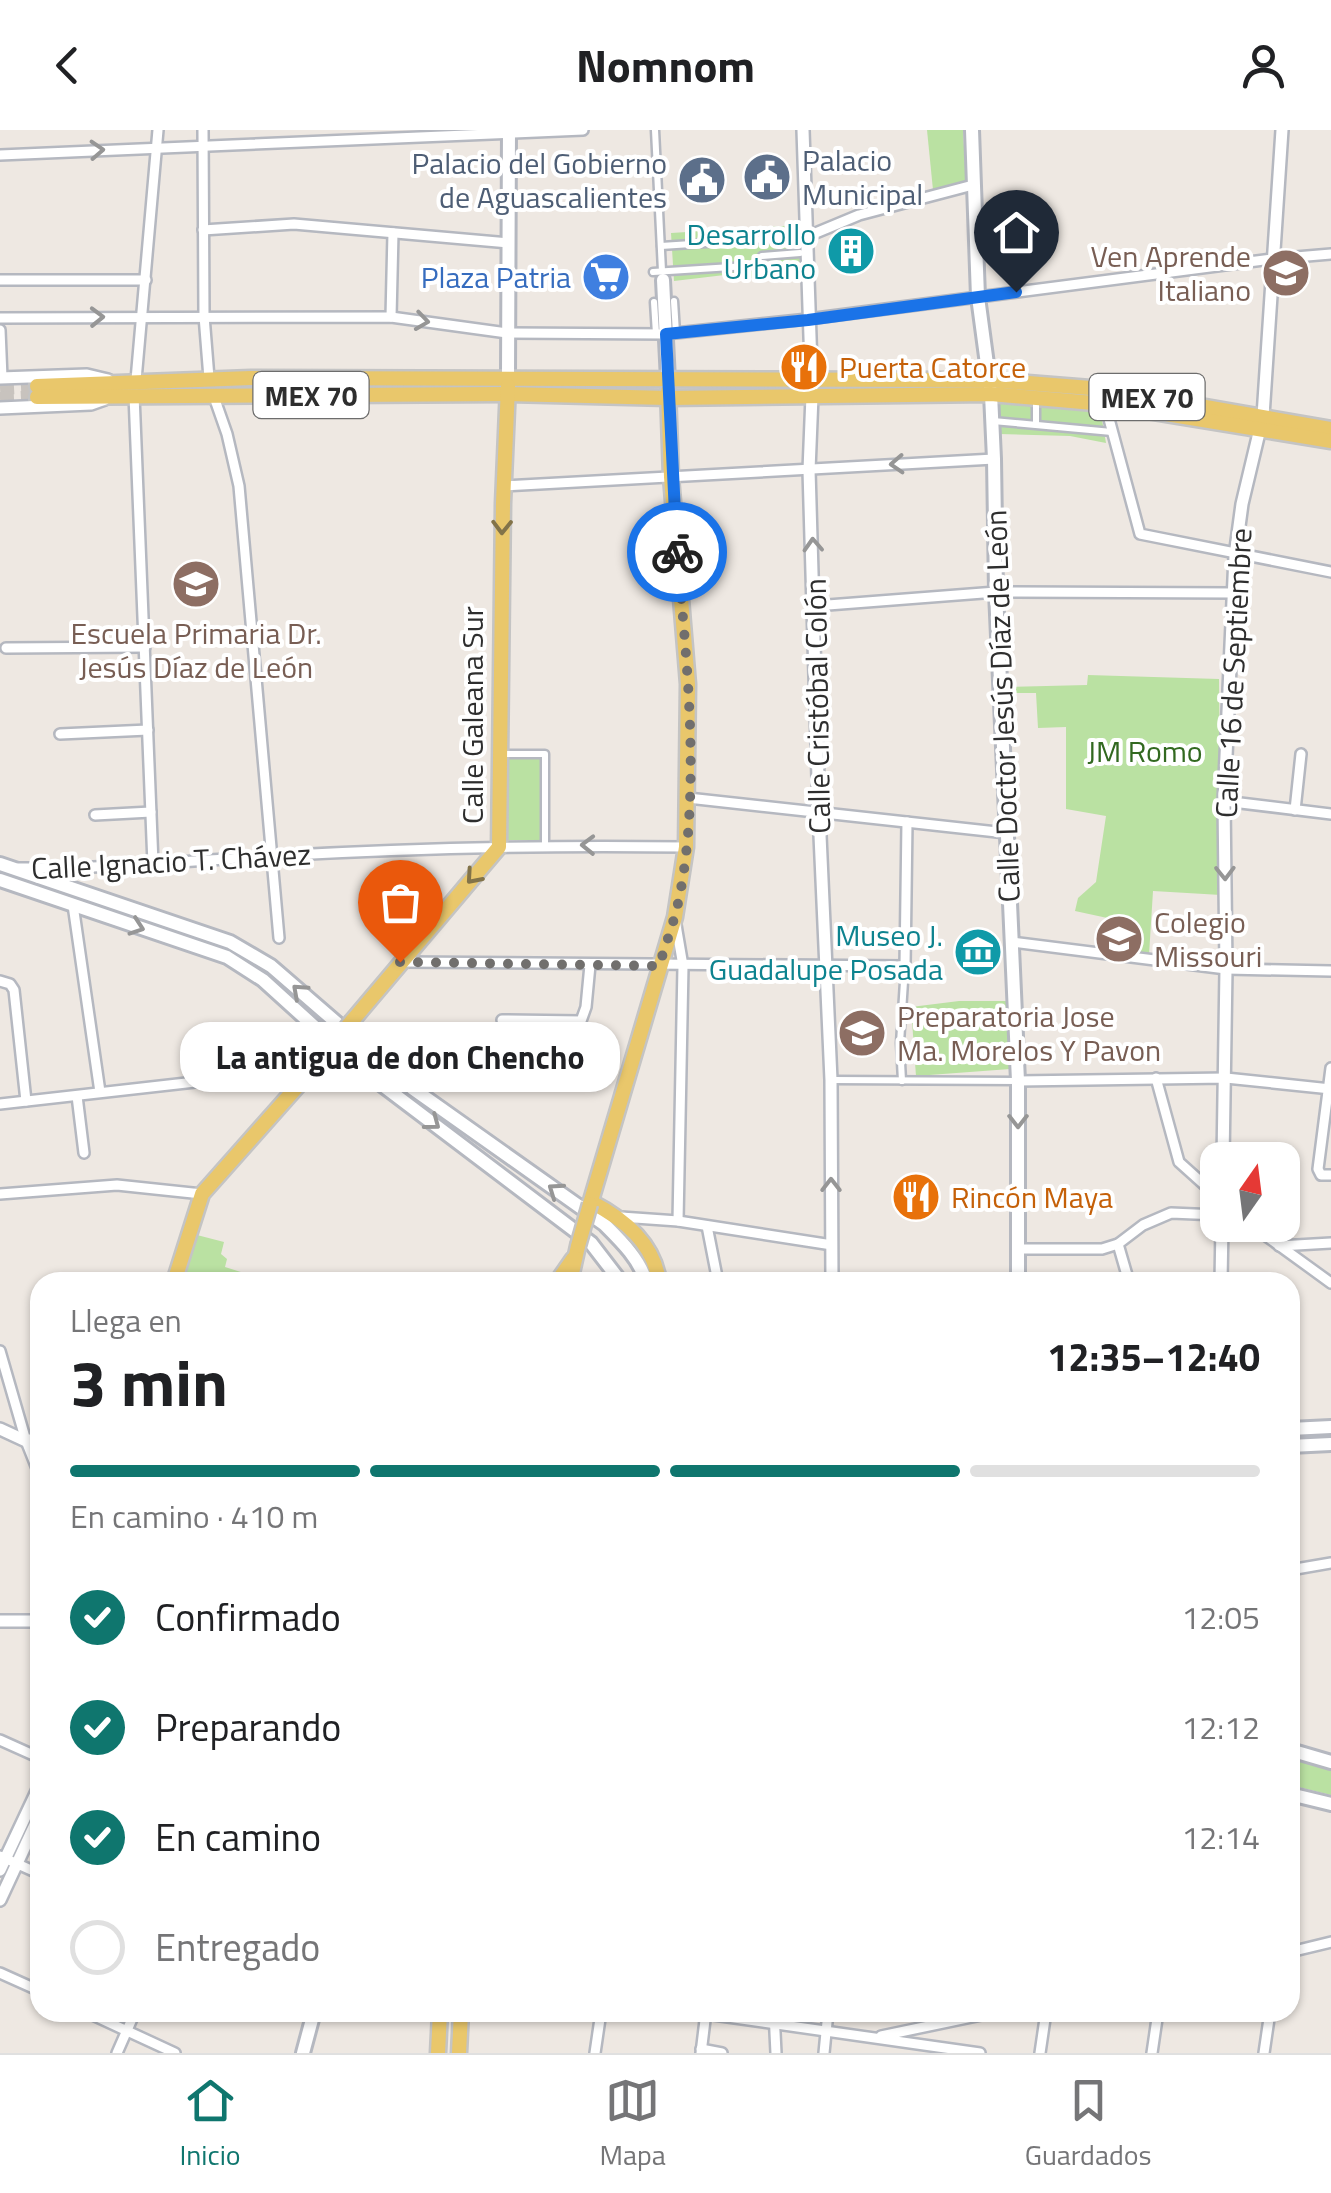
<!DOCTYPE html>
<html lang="es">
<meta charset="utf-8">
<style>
body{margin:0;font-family:"Titillium Web",sans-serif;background:#f2f2f2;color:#202124;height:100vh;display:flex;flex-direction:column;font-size:38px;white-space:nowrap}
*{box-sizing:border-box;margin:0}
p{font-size:32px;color:#757577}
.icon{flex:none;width:55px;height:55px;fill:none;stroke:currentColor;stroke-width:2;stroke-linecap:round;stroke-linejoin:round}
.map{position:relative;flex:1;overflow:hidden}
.side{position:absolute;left:30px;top:1142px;width:1270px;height:750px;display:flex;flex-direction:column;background:#fff;border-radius:30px;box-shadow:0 2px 8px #0004}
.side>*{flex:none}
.needle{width:65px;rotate:14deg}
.buttons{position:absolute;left:1200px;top:1012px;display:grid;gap:20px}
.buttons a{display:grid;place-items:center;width:100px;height:100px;border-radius:20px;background:#fff;box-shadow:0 2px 8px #0004;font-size:50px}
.pin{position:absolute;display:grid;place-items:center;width:85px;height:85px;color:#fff;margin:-102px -42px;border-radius:50% 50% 50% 0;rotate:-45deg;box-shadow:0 0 10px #0007}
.pin .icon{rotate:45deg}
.courier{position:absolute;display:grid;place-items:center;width:100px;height:100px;margin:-50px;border:8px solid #1a73e8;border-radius:50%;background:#fff;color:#222;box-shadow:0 2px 12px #0007}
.bubble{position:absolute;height:70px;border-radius:30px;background:#fff;box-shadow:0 2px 8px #0004;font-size:32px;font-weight:700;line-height:70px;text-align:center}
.headline em{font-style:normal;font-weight:700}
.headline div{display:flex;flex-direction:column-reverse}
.headline{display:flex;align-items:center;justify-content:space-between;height:170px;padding:0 40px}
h1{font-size:65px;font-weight:700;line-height:75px}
.bar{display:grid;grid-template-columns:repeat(4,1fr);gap:15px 10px;align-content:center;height:120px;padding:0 40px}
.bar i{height:12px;border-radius:8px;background:#e0e0e0}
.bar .selected{background:#0f766e}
.bar p{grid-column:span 4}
ol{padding:0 40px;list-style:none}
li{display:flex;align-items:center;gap:30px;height:110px}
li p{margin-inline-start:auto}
li .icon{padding:10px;border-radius:50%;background:#0f766e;color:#fff;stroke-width:4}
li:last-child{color:#757577}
li i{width:55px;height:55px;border:5px solid #e0e0e0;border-radius:50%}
header{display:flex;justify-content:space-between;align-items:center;height:130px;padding:0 40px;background:#fff;font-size:45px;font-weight:700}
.dock{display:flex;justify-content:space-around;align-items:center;height:140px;border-top:2px solid #e0e0e0;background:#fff;font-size:28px;color:#757577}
.dock a{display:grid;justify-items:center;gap:5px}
.dock .selected{color:#0f766e}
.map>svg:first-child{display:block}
.green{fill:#bae1a2}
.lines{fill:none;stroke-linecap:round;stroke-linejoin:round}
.primary-tunnel{stroke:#c8c3be;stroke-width:14;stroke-dasharray:14 7;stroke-linecap:butt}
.pedestrian-casing{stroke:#b5b8c0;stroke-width:11}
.minor-casing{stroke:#b5b8c0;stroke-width:14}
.tertiary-casing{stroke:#b5b8c0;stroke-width:16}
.secondary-casing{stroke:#b5b8c0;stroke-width:18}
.primary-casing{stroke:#c4c4c4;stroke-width:19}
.pedestrian{stroke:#fff;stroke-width:6}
.minor{stroke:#fff;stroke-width:9}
.tertiary{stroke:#fff;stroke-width:11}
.secondary{stroke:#fff;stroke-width:12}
.primary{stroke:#e9c76b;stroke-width:14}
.primary-bridge-casing{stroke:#c4c4c4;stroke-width:19;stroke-linecap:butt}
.primary-bridge{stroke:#e9c76b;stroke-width:14}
.oneway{stroke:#969696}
.oneway2{stroke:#827349}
.done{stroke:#716f6d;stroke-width:10;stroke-dasharray:0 18}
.route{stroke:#1a73e8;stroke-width:12}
.labels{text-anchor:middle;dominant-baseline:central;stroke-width:8;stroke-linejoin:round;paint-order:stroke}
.shield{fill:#fff;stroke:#6d6d6d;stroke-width:2.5}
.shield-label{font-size:28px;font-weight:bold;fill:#2e2e2e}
.service-label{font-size:30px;fill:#4e5e75;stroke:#fff;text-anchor:start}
.culture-label{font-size:30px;fill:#0d838f;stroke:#fff;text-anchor:end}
.education-label{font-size:30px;fill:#785e54;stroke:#fff;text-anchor:start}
.shop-label{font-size:30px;fill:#366cbe;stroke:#fff;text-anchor:end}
.food-label{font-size:30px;fill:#c56008;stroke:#fff;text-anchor:start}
.street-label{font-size:30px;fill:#2e2e2e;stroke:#fff}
.park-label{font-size:30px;fill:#326920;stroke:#fff}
</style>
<header><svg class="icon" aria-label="back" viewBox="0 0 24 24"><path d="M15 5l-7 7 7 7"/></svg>Nomnom<svg class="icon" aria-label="person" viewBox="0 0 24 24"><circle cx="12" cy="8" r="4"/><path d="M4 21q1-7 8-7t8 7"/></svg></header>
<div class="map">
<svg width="1331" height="1923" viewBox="0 0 1331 1923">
<rect width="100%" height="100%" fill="#eee8e2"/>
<!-- green -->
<g class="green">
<polygon points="927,0 963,0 966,51 933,60"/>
<polygon points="799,95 800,139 774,140 774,147 734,149 733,144 674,151 671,103"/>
<polygon points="999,270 1100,278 1106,313 1070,306 999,304"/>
<polygon points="1088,545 1219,549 1221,765 1153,761 1149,825 1113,819 1112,789 1075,781 1078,768 1096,752 1106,686 1066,679 1066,597 1038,598 1036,563 1012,563 1011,557 1087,555"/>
<polygon points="541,626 543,710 507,710 505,627"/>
<polygon points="959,871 1007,871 1010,939 916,946 911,877"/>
<polygon points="197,1105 224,1112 221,1124 227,1129 225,1137 244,1143 243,1152 183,1152"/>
<polygon points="1290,1628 1331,1639 1331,1665 1290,1655"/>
</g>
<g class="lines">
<!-- primary-tunnel -->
<g class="primary-tunnel">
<polyline points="0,258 37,256"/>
<polyline points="0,269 37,267"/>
</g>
<!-- pedestrian casing -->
<g class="pedestrian-casing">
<g id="pedestrian">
<polyline points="655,0 662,141"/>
<polyline points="661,116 800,107"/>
<polyline points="762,126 800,123"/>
<polyline points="653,142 763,135"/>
<polyline points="674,171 676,203"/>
<polyline points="654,172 656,204"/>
<polyline points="1036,273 1036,293"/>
<polyline points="993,291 1112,302"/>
<polyline points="502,624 545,624 545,715"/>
<polyline points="832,950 1018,951"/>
<polyline points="902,951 900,913 905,836"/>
</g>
</g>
<!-- minor casing -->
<g class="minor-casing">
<g id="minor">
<polyline points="203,0 204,186 209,248"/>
<polyline points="0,25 583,0"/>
<polyline points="203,100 294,94 509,113"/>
<polyline points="806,107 859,85 973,55"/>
<polyline points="0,150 146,150"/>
<polyline points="391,187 393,103"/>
<polyline points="0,188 391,187 507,203 666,204 808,189 1272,129 1331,124"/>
<polyline points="0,200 2,248"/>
<polyline points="136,250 158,0"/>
<polyline points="213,264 227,304 239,356 279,808"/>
<polyline points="134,265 153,734"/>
<polyline points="1105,274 1140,404 1331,442"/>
<polyline points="503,356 994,329"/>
<polyline points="815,476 996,462 1234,463"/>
<polyline points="6,518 145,517"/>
<polyline points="60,604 148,600"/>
<polyline points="688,668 1006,703"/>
<polyline points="1224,671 1331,684"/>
<polyline points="1295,680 1301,624"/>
<polyline points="95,685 151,682"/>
<path d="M19 738C104 739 188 731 272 726 410 718 548 715 686 717"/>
<polyline points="73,775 100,962"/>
<polyline points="675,789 683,836 678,1091"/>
<polyline points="1012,812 1226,839 1331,841"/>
<polyline points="402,832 905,836 907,692"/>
<polyline points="0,851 10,854 14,860 26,971"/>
<polyline points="502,890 581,891 586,877 590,835"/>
<polyline points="1331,938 1318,1039 1321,1045 1331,1045"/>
<polyline points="1156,948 1179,1032 1218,1067"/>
<polyline points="1018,951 1226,948 1331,959"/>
<polyline points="77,966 84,1023"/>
<polyline points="0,974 204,951"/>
<polyline points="0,1064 117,1055 202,1064"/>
<polyline points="621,1087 678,1091 832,1115"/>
<polyline points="1251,1095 1331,1153"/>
<polyline points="707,1096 718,1152"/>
<polyline points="1118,1114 1129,1152"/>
<polyline points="1279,1116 1331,1113"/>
<polyline points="1019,1119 1102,1119 1118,1114 1143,1095 1171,1083 1218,1085"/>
<polyline points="0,1221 26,1311 40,1346"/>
<polyline points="1290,1440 1331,1433"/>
<polyline points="0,1610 40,1628"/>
<polyline points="0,1726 40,1744"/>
<polyline points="1290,1822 1331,1812"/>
<polyline points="0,1843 40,1861"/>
<polyline points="86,1882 175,1923"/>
<polyline points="692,1882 980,1923"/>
<polyline points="774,1882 776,1923"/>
<polyline points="881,1906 996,1882"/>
<polyline points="701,1919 722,1923"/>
<polyline points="117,1923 135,1882"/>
<polyline points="595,1923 601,1882"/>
<polyline points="701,1923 706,1882"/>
<polyline points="824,1923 828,1882"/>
<polyline points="1040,1923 1046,1882"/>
<polyline points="1152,1923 1158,1882"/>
<polyline points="1264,1923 1270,1882"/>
</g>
</g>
<!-- tertiary casing -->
<g class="tertiary-casing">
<g id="tertiary">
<polyline points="803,0 812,266 809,340 819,683 831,950 832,1152"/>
<polyline points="0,248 87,245 108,250"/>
<polyline points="0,278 91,274 105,269"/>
<polyline points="1223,1030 1226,839 1224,671 1235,426 1242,374 1263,286 1282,0"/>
<polyline points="1221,1152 1222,1095"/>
<polyline points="0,1299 26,1311 40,1308"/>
<polyline points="0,1491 40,1491"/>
<polyline points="0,1740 40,1655"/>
<polyline points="0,1770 40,1684"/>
</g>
</g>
<!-- secondary casing -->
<g class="secondary-casing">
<g id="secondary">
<polyline points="972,0 978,167 991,264 994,329 996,462 1018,951 1018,1152"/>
<polyline points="663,150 668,250"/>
<polyline points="508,246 509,0"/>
<path d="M0 734 230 812 271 836 412 958 604 1094C620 1110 640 1129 646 1152"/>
<polyline points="0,750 227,827 263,850 361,939 591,1113 621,1152"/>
<polyline points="1290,1299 1331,1297"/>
<polyline points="1290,1316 1331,1314"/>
<polyline points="1290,1620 1331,1632"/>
<polyline points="1290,1664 1331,1674"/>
<polyline points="303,1923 314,1882"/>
</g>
</g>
<!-- primary casing -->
<g class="primary-casing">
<g id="primary">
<polyline points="37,256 251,248 989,250 1103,259 1331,299"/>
<polyline points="37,267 508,264 668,268 991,264 1105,274 1331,311"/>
<polyline points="352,891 499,717 503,373 508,256"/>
<path d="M591 1072C624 1089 654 1113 659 1152"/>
<polyline points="590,1074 675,787 686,717 688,554 671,347 668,261"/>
<polyline points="174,1152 202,1064 319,932"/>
<polyline points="557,1152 573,1129"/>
<polyline points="570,1152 578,1116"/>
<polyline points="438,1923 440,1882"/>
<polyline points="459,1923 461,1882"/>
</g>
</g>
<!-- pedestrian -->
<use href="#pedestrian" class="pedestrian"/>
<!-- minor -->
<use href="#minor" class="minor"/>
<!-- tertiary -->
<use href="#tertiary" class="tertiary"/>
<!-- secondary -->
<use href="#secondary" class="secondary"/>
<!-- primary -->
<use href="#primary" class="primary"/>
<!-- primary-bridge casing -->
<g class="primary-bridge-casing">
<g id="primary-bridge">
<polyline points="319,932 352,891"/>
<polyline points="578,1116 590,1074"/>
</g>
</g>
<!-- primary-bridge -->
<use href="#primary-bridge" class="primary-bridge"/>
</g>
<!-- one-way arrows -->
<defs><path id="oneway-chevron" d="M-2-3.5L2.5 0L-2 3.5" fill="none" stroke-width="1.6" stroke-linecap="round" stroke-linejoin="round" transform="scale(2.5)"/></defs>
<g class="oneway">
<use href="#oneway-chevron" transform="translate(97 20) rotate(-3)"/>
<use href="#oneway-chevron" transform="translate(97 187) rotate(-1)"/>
<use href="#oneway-chevron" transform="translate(422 191) rotate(8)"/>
<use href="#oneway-chevron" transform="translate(897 334) rotate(177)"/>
<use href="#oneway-chevron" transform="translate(813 415) rotate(-93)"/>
<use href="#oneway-chevron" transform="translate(588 715) rotate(-179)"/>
<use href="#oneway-chevron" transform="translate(1225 743) rotate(89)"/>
<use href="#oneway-chevron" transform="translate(137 797) rotate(19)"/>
<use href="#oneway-chevron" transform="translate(299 861) rotate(-138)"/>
<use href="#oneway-chevron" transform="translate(1018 991) rotate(90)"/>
<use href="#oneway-chevron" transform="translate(433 993) rotate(37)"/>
<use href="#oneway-chevron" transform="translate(831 1055) rotate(-90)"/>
<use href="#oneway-chevron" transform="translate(555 1060) rotate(-145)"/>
</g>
<g class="oneway2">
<use href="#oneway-chevron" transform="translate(502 397) rotate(91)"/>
<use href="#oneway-chevron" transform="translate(473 747) rotate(131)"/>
</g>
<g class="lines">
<!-- done -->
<path class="done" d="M400 832 659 836C666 814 674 792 679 769 701 659 687 533 677 422"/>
<!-- route -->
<polyline class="route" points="677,422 666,204 808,190 1016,162"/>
</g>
<!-- icons -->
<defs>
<g id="civic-disc" transform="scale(2.5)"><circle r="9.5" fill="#5c6f8a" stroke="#fff"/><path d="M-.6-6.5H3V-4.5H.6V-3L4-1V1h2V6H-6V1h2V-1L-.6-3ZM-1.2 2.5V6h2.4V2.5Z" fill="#fff"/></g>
<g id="building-disc" transform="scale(2.5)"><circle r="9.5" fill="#0f9aa8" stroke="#fff"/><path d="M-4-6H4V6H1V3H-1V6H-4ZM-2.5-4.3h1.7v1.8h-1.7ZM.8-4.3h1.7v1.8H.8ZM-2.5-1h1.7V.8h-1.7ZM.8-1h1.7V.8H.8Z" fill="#fff"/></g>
<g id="school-disc" transform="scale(2.5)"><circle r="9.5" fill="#8d6e63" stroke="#fff"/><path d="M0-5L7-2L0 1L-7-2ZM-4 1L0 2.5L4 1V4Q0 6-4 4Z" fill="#fff"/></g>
<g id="supermarket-disc" transform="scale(2.5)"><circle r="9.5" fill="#3f7fe0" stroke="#fff"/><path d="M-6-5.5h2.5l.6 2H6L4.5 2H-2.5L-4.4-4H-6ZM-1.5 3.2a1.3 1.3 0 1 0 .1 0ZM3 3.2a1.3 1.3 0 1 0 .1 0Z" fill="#fff"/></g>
<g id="restaurant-disc" transform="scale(2.5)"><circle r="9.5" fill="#e8710a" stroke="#fff"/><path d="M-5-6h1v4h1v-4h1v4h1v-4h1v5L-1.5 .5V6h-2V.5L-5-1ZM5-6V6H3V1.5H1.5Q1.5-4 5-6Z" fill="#fff"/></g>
<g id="museum-disc" transform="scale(2.5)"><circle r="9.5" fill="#0f9aa8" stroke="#fff"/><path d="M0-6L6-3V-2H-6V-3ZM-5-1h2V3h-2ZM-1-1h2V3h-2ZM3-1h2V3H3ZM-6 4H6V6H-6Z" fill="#fff"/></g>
<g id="university-disc" transform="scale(2.5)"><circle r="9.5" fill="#8d6e63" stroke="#fff"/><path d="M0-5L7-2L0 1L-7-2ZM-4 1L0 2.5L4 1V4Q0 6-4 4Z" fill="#fff"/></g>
</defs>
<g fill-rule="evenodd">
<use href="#civic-disc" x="767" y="47"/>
<use href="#civic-disc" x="702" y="50"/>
<use href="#building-disc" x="851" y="121"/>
<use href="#school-disc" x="1286" y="143"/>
<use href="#supermarket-disc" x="606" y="147"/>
<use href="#restaurant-disc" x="804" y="237"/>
<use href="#school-disc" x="196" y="454"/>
<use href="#school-disc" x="1119" y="809"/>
<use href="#museum-disc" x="978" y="822"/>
<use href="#university-disc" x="862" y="903"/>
<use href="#restaurant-disc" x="916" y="1067"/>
</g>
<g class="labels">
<!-- shield labels -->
<g class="shield">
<rect x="253.5" y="242" width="115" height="46" rx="8"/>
<rect x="1089.5" y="244" width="115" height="46" rx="8"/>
</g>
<g class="shield-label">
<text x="311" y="265">MEX 70</text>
<text x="1147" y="267">MEX 70</text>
</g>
<!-- service labels -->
<g class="service-label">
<text x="802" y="30">Palacio<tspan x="802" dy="34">Municipal</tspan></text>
<text x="667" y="33" text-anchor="end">Palacio del Gobierno<tspan x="667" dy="34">de Aguascalientes</tspan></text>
</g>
<!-- culture labels -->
<g class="culture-label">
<text x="816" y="104">Desarrollo<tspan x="816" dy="34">Urbano</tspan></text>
<text x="943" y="805">Museo J.<tspan x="943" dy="34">Guadalupe Posada</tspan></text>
</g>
<!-- education labels -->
<g class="education-label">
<text x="1251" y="126" text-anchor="end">Ven Aprende<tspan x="1251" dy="34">Italiano</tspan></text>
<text x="196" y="503" text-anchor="middle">Escuela Primaria Dr.<tspan x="196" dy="34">Jesús Díaz de León</tspan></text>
<text x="1154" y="792">Colegio<tspan x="1154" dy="34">Missouri</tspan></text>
<text x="897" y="886">Preparatoria Jose<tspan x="897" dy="34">Ma. Morelos Y Pavon</tspan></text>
</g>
<!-- shop labels -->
<g class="shop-label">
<text x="571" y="147">Plaza Patria</text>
</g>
<!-- food labels -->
<g class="food-label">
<text x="839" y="237">Puerta Catorce</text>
<text x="951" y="1067">Rincón Maya</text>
</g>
<!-- street labels -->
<g class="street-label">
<text transform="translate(1233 543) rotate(-87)">Calle 16 de Septiembre</text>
<text transform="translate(817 576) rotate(-91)">Calle Cristóbal Colón</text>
<text transform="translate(1002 576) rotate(-92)">Calle Doctor Jesús Díaz de León</text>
<text transform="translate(472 585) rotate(-90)">Calle Galeana Sur</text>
<text transform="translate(171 731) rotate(-3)">Calle Ignacio T. Chávez</text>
</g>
<!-- park labels -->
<g class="park-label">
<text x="1145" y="621">JM Romo</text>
</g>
</g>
</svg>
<div class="buttons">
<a><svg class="needle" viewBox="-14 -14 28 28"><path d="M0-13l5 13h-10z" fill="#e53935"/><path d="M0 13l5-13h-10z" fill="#757577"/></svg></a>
</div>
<div class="pin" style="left:400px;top:832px;background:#ea580c"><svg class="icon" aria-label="bag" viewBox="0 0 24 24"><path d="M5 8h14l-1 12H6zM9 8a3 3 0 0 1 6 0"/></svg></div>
<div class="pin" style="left:1016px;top:162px;background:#1f2937"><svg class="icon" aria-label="home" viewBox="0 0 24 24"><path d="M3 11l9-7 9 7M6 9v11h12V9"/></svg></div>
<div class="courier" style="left:677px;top:422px"><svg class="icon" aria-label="bike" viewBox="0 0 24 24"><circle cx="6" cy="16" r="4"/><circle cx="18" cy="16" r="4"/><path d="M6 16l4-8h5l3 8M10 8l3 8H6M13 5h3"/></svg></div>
<div class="bubble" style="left:180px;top:892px;width:440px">La antigua de don Chencho</div>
<section class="side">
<div class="headline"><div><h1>3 min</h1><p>Llega en</p></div><em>12:35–12:40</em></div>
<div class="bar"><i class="selected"></i><i class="selected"></i><i class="selected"></i><i></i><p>En camino · 410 m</p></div>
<ol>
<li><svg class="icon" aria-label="check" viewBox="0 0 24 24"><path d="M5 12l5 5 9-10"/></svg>Confirmado<p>12:05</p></li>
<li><svg class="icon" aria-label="check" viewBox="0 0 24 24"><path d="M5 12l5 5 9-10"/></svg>Preparando<p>12:12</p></li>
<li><svg class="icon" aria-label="check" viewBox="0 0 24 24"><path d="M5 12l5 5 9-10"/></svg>En camino<p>12:14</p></li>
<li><i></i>Entregado</li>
</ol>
</section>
</div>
<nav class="dock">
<a class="selected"><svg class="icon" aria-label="home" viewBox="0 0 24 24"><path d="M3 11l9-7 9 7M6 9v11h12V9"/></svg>Inicio</a>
<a><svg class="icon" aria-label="map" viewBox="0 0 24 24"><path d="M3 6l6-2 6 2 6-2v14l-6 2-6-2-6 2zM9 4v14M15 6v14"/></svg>Mapa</a>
<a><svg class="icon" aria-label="saved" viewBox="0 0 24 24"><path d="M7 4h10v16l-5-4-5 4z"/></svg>Guardados</a>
</nav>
